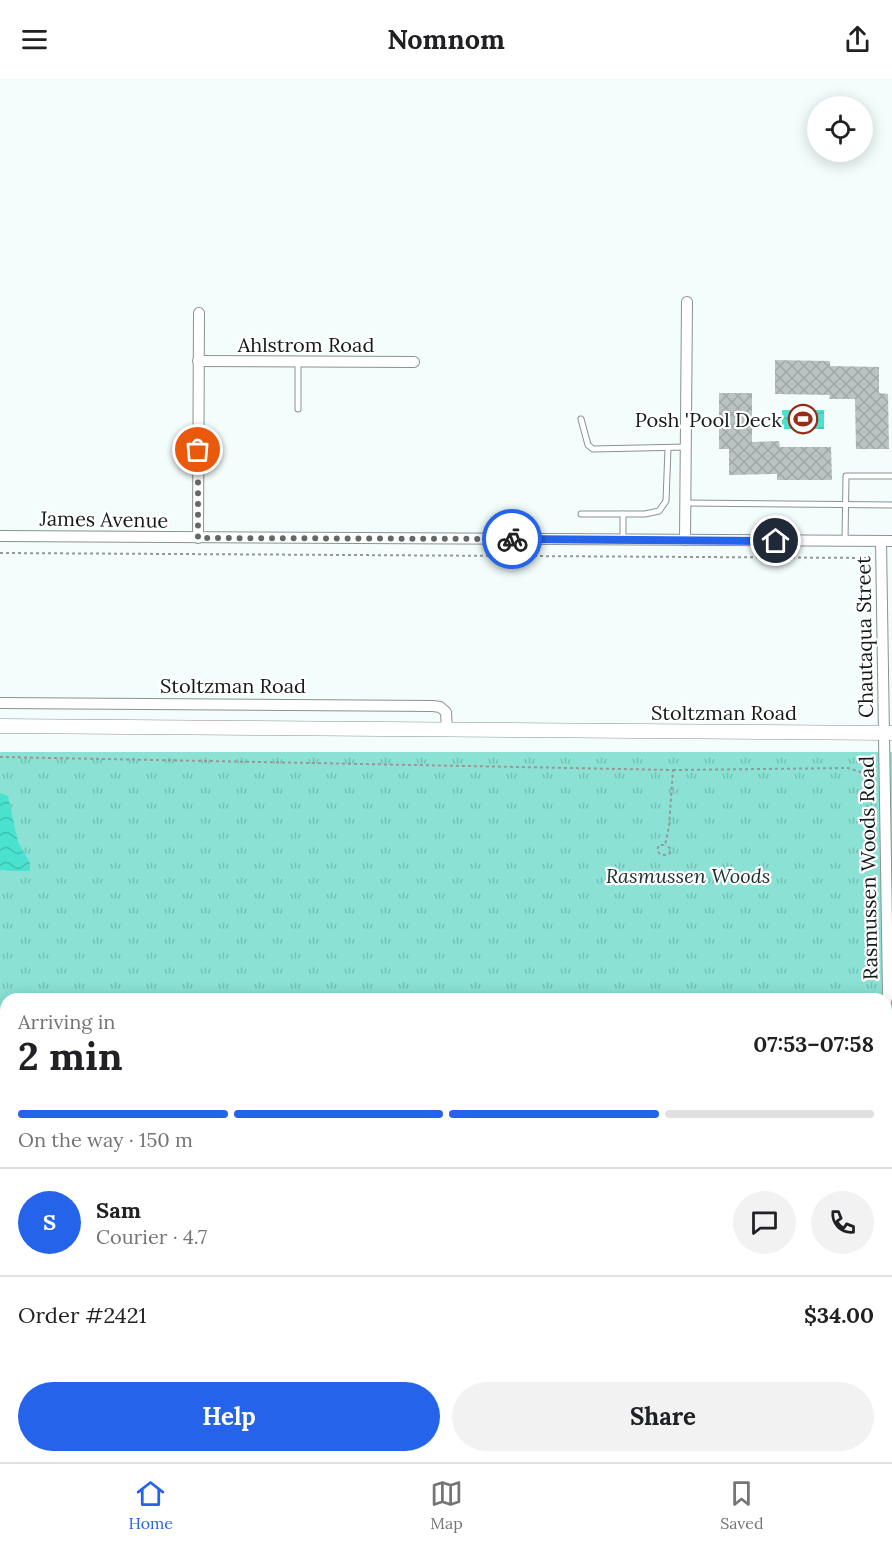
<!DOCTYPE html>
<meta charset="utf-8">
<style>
body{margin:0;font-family:Lora,serif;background:#f2f2f2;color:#202124;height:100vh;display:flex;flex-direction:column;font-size:22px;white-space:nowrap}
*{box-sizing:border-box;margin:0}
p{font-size:20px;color:#757577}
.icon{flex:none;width:33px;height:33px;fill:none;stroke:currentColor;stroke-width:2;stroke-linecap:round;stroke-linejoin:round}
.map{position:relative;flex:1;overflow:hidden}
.sheet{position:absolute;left:0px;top:915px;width:892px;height:470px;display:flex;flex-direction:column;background:#fff;border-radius:18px 18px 0 0;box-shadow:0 3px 15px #0003}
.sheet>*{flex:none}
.fabs{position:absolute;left:807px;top:18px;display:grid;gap:12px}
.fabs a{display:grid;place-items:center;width:66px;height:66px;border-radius:50%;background:#fff;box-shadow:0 3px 15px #0003;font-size:30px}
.pin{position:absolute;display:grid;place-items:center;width:51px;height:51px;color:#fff;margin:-26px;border:3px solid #fff;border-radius:50%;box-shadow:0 2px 6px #0007}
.courier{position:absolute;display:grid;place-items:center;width:60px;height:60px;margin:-30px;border:4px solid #2563eb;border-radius:50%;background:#fff;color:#222;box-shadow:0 2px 8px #0007}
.head em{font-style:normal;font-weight:700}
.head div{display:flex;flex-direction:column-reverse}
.head{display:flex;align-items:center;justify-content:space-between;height:102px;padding:0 18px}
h1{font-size:39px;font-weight:700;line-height:45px}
.bar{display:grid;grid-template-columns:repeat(4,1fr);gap:9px 6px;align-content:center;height:72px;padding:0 18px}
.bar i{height:8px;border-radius:4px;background:#e0e0e0}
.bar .selected{background:#2563eb}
.bar p{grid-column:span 4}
.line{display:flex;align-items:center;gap:15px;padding:0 18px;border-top:2px solid #e0e0e0}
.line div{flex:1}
.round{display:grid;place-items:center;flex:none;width:63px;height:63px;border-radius:32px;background:#f2f2f2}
.button{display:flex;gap:12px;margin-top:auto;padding:12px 18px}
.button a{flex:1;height:69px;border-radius:36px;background:#2563eb;color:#fff;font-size:24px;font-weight:700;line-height:69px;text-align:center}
.button a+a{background:#f2f2f2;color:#202124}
header{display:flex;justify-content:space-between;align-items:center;height:78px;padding:0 18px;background:#fff;font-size:27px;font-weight:700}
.dock{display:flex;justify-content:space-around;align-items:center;height:84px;border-top:2px solid #e0e0e0;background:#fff;font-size:16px;color:#757577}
.dock a{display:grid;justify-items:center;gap:3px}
.dock .selected{color:#2563eb}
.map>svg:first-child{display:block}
.grass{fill:url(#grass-tufts)}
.water{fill:url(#water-waves)}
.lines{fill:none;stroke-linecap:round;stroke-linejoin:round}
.stream{stroke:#49e2cf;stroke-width:4}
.building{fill:url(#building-cross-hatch)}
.service-casing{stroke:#899391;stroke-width:7}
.minor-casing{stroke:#899391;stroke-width:12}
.tertiary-casing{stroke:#899391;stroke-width:15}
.path{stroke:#929a98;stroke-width:2;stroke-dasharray:3 3;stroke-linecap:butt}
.service{stroke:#fff;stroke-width:5}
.minor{stroke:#fff;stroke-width:10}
.tertiary{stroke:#fff;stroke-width:14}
.done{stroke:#636968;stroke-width:6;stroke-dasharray:0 10.8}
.route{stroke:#2563eb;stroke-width:8}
.labels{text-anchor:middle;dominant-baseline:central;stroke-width:4.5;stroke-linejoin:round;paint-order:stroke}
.street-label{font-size:20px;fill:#151919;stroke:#fff}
.poi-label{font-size:20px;fill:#151919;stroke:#fff;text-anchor:end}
.park-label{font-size:20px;font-style:italic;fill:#17302c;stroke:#fff}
</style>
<header><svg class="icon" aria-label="menu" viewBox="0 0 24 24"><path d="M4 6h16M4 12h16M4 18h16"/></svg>Nomnom<svg class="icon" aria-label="share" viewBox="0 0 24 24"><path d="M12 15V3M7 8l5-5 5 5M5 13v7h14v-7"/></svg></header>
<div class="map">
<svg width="892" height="1384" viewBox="0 0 892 1384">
<defs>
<pattern id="grass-tufts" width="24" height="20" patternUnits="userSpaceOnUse" patternTransform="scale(1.5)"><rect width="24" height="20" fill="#8ae1d4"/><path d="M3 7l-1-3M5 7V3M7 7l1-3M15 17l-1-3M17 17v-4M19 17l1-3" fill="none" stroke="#76c0b5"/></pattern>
<pattern id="water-waves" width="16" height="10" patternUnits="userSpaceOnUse" patternTransform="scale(1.5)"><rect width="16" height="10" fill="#49e2cf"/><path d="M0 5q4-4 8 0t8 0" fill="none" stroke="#3fc1b1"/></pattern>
<pattern id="building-cross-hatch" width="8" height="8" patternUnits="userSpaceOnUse" patternTransform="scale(1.5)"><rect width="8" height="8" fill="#b9c4c2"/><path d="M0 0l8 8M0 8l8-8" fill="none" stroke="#9ea8a6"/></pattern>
</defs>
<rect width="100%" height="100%" fill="#f3fefc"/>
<!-- grass -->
<polygon class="grass" points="0,674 892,674 892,1384 53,1384 50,1379 886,1378 886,921 6,921 6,1325 0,1325"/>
<!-- water -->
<g class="water">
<rect x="782" y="332" width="42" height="19"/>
<polygon points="0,715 8,718 18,764 30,785 30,793 11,793 0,792"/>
<polygon points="0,939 6,941 6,1005 0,1001"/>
</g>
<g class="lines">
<!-- stream -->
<polyline class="stream" points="886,1158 892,1159"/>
</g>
<!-- building -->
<g class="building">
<polygon points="775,282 830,283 830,288 879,289 879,315 888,316 889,371 856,371 855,321 829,321 830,317 775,316"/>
<polygon points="719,315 752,315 752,364 779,363 780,369 831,369 832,402 777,402 777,396 729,397 729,371 719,371"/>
</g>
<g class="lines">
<!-- service casing -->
<g class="service-casing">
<g id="service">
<polyline points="298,331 298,284"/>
<polyline points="581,341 588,367 593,371 686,369"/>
<polyline points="686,425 892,427"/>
<polyline points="581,436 645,436 659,433 666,423 668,370"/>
<polyline points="623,436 623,462"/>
<polyline points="845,463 846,398 892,398"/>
</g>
</g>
<!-- minor casing -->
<g class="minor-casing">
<g id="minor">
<polyline points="198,283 414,284"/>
<polyline points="0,458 892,463"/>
<polyline points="198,460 199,235"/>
<polyline points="685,462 687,224"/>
<polyline points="881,463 888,916 886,924"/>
<polyline points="0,625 433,628 440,629 446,634 447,652"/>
<path d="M886 1069C890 1083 892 1091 886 1104"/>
</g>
</g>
<!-- tertiary casing -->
<g class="tertiary-casing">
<polyline id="tertiary" points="0,648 892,655"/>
</g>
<!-- path -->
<g class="path">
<polyline points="0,475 871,480"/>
<polyline points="0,679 673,692 669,749 665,767 659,767 657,772 660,776 665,777 670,775 670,770 665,767"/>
<polyline points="673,692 848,690 870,697 874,701"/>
<polyline points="0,1045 6,1047"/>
<polyline points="886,1212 892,1215"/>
<polyline points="0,1225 6,1224"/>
<polyline points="234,1378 238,1384"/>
<polyline points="579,1384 584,1378"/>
</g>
<!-- service -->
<use href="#service" class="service"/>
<!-- minor -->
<use href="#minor" class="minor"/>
<!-- tertiary -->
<use href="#tertiary" class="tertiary"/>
</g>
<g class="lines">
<!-- done -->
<polyline class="done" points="198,372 198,460 512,461"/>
<!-- route -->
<polyline class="route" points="512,461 776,463"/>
</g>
<!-- icons -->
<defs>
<g id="stadium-ring" transform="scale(1.5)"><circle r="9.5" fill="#fff" stroke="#962d18" stroke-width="1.5"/><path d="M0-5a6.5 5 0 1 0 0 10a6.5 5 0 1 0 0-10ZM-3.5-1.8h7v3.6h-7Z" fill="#962d18"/></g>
</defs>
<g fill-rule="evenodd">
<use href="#stadium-ring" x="803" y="341"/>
</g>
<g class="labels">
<!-- street labels -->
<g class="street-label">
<text x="306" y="266">Ahlstrom Road</text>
<text transform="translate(104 441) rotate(1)">James Avenue</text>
<text transform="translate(864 559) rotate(-91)">Chautaqua Street</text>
<text x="233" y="607">Stoltzman Road</text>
<text x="724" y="634">Stoltzman Road</text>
<text transform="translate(868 790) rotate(-91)">Rasmussen Woods Road</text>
</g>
<!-- poi labels -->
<g class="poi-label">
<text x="782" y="341">Posh 'Pool Deck</text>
</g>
<!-- park labels -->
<g class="park-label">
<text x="688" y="797">Rasmussen Woods</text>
</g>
</g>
</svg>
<div class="fabs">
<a><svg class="icon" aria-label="locate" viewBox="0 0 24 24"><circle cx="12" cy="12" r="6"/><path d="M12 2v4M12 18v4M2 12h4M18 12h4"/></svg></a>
</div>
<div class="pin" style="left:198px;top:372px;background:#ea580c"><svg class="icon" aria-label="bag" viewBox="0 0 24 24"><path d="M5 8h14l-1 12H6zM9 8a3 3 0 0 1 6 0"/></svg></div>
<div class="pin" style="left:776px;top:463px;background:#1f2937"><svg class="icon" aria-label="home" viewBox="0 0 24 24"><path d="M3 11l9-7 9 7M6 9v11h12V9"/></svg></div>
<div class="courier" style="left:512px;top:461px"><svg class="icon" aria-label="bike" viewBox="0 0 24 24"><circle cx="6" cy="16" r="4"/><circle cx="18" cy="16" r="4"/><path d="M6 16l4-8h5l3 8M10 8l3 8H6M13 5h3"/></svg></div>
<section class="sheet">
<div class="head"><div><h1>2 min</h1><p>Arriving in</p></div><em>07:53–07:58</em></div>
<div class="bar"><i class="selected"></i><i class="selected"></i><i class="selected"></i><i></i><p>On the way · 150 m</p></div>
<div class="line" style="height:108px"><b class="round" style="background:#2563eb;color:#fff">S</b><div><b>Sam</b><p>Courier · 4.7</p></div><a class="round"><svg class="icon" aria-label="chat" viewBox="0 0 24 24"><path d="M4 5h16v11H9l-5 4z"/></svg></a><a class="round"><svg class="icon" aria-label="phone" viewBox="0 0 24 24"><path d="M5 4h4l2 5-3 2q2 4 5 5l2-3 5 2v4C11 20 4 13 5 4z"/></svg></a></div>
<div class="line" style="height:78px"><div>Order #2421</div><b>$34.00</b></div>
<div class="button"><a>Help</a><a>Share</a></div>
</section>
</div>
<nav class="dock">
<a class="selected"><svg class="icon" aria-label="home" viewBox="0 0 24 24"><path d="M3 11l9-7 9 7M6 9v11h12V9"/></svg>Home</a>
<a><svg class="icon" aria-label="map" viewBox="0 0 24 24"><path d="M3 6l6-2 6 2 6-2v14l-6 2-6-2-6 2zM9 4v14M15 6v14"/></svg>Map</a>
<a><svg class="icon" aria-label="saved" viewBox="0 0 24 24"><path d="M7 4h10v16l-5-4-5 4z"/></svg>Saved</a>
</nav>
